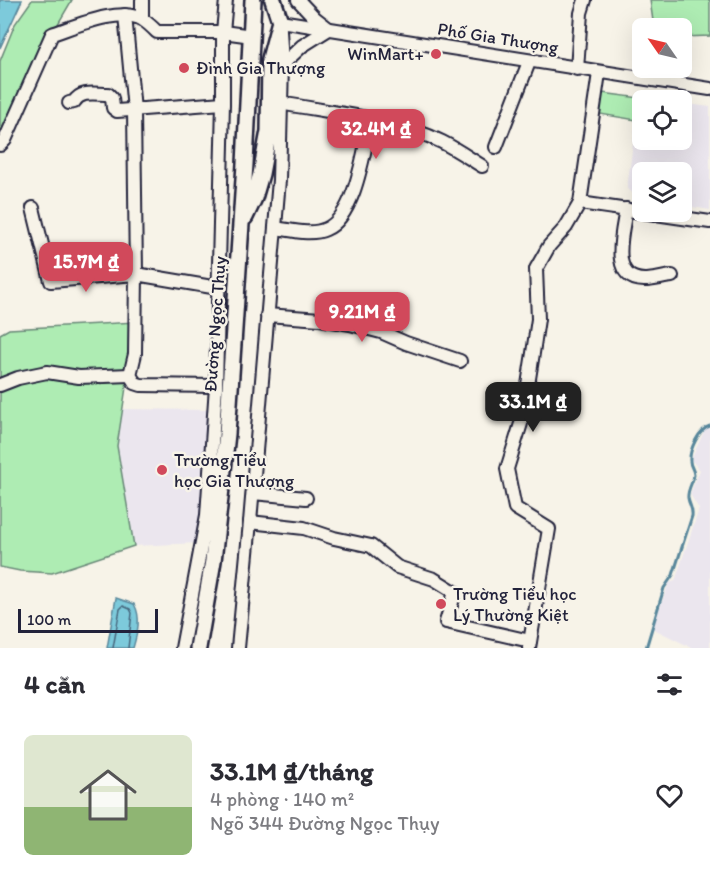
<!DOCTYPE html>
<html lang="vi">
<meta charset="utf-8">
<style>
:root{--surface:#fff;--page:#f2f2f3;--text:#2b2b33;--muted:#7c7c81;--line:#e1e1e2;--accent:#d1495b}
body{margin:0;font-family:Itim,sans-serif;background:var(--page);color:var(--text);height:100vh;display:flex;flex-direction:column;font-size:22px;white-space:nowrap}
*{box-sizing:border-box;margin:0}
p{font-size:20px;color:var(--muted)}
.icon{flex:none;width:33px;height:33px;fill:none;stroke:currentColor;stroke-width:2;stroke-linecap:round;stroke-linejoin:round}
.map{position:relative;height:648px;overflow:hidden}
.details{display:flex;flex-direction:column;background:var(--surface);flex:1}
.details>*{flex:none}
.needle{width:39px;rotate:304deg}
.fabs{position:absolute;left:632px;top:18px;display:grid;gap:12px}
.fabs a{display:grid;place-items:center;width:60px;height:60px;border-radius:9px;background:var(--surface);box-shadow:0 6px 24px #0002;font-size:30px}
.scale{position:absolute;left:18px;bottom:15px;width:140px;box-sizing:border-box;padding-left:6px;border:3px solid #22223b;border-top:0;font-size:16px;line-height:21px;white-space:nowrap;color:#22223b;-webkit-text-stroke:4px #f7f3e8;paint-order:stroke}
.price{position:absolute;translate:-50% -51px;padding:0 14px;border-radius:12px;background:var(--accent);color:#fff;font-size:20px;line-height:39px;filter:drop-shadow(0 2px 3px #0008)}
.price::after{content:'';position:absolute;left:50%;top:36px;width:18px;height:14px;margin-left:-9px;background:inherit;clip-path:polygon(0 0,100% 0,50% 100%)}
.price.current{background:#222;color:#fff}
ul{padding:0;list-style:none}
li{display:flex;align-items:center;gap:18px;height:150px;padding:0 24px}
li+li{border-top:2px solid var(--line)}
li span{display:grid;place-items:center;flex:none;width:168px;height:120px;border-radius:9px;color:#555}
li>.icon{margin-inline-start:auto}
span .icon{width:72px;height:72px;fill:#fffc;stroke-width:1}
li b{font-size:26px}
h2{display:flex;justify-content:space-between;align-items:center;height:72px;padding:0 24px;font-size:26px}
.map>svg:first-child{display:block}
.built{fill:#ebe6ee}
.green{fill:#aeecb3;stroke:#688777;stroke-width:1.5}
.water{fill:#7dcadb;stroke:#59879b;stroke-width:1.5}
.lines{fill:none;stroke-linecap:round;stroke-linejoin:round}
.shore{stroke:#46657b;stroke-width:1.5}
.stream{stroke:#59879b;stroke-width:3}
.minor-casing{stroke:#22223b;stroke-width:16}
.major-casing{stroke:#22223b;stroke-width:20}
.minor{stroke:#f7f3e8;stroke-width:12}
.major{stroke:#f7f3e8;stroke-width:15}
.poi-dot{fill:#d1495b;stroke:#f7f3e8;stroke-width:2}
.labels{text-anchor:middle;stroke-width:5;stroke-linejoin:round;paint-order:stroke}
.street-label{font-size:18px;fill:#22223b;stroke:#f7f3e8}
.poi-label{font-size:18px;fill:#22223b;stroke:#f7f3e8;text-anchor:start}
</style>
<div class="map">
<svg width="710" height="648" viewBox="0 0 710 648">
<rect width="100%" height="100%" fill="#f7f3e8"/>
<filter id="ink" filterUnits="userSpaceOnUse"><feTurbulence type="fractalNoise" baseFrequency=".0167" numOctaves="2"/><feDisplacementMap in="SourceGraphic" scale="12" xChannelSelector="R" yChannelSelector="G"/><feConvolveMatrix kernelMatrix="1 2 1 2 8 2 1 2 1" color-interpolation-filters="sRGB"/></filter>
<g filter="url(#ink)">
<g class="built">
<polygon points="681,103 710,107 710,210 681,205 681,172 642,172 642,198 638,198 627,188 637,114 642,110 642,140 681,140"/>
<polygon points="121,409 209,410 198,543 134,546 117,447"/>
<polygon points="710,426 710,648 692,648 652,628 669,583 675,581 699,509 690,494 700,470 691,460 706,427"/>
</g>
<g class="green">
<polygon points="32,0 72,0 52,34 0,145 0,61 15,24"/>
<polygon points="650,0 710,0 710,36 681,37 681,28 654,28"/>
<polygon points="602,93 655,100 642,100 642,110 637,114 636,120 600,114"/>
<polygon points="136,322 117,446 134,546 52,573 20,571 0,567 0,334 9,329"/>
</g>
<g class="water">
<polygon points="0,0 22,0 0,48"/>
<path d="M116,598L134,604C142,618 137,634 133,648H107Z"/>
</g>
<g class="lines">
<polyline class="shore" points="113,648 120,609 123,606 130,609 132,613 128,648"/>
<path class="stream" d="M646,648L664,588L673,575L692,516C693,508 689,505 688,498C687,489 693,483 694,475C694,469 690,467 690,461C689,450 699,429 710,426"/>
<g class="minor-casing">
<g id="minor">
<polyline points="125,15 134,110 136,274 135,354 130,375"/>
<polyline points="142,19 142,0"/>
<polyline points="280,21 710,89"/>
<polyline points="282,65 302,46 329,29 315,18 298,0"/>
<polyline points="577,69 581,13 585,0"/>
<path d="M69,103L74,102C81,90 95,94 108,94L112,98L113,108L117,111L223,103"/>
<path d="M280,103C334,113 393,118 442,142C456,149 469,158 482,166"/>
<path d="M0,145L5,140L52,34C74,27 121,6 143,20C148,23 153,28 157,32H223L252,36"/>
<polyline points="496,147 529,62"/>
<polyline points="580,203 710,222"/>
<polyline points="33,208 51,281 136,274 218,288"/>
<path d="M626,209C623,231 608,279 644,280C653,280 663,277 672,276"/>
<path d="M275,228C291,230 311,236 326,229C356,216 364,149 371,120"/>
<polyline points="267,315 320,319 350,324 381,332 406,343 460,361"/>
<polyline points="130,375 135,383 141,385 216,386"/>
<polyline points="0,385 18,378 47,372 79,377 130,375"/>
<polyline points="253,493 306,498"/>
<polyline points="250,522 304,528 334,538 371,546 397,567 434,579 455,592 446,622 530,641"/>
<polyline points="182,648 207,515 216,386 223,103 223,32 226,0"/>
<polyline points="238,648 250,522 279,180 282,65 280,30"/>
<polyline points="529,648 549,529 515,508 507,469 523,417 533,353 538,319 536,269 549,246 566,227 580,203 599,73"/>
</g>
</g>
<g class="major-casing">
<g id="major">
<polyline points="245,217 254,198 261,174 269,131 270,59 280,21 273,0"/>
<polyline points="198,648 213,561 227,434 245,164 253,0"/>
</g>
</g>
<use href="#minor" class="minor"/>
<use href="#major" class="major"/>
</g>
</g>
<g class="poi-dot">
<circle cx="436" cy="54" r="6"/>
<circle cx="184" cy="68" r="6"/>
<circle cx="162" cy="470" r="6"/>
<circle cx="441" cy="604" r="6"/>
</g>
<g class="labels">
<g class="street-label">
<text transform="translate(498 38) rotate(9)" y="6">Phố Gia Thượng</text>
<text transform="translate(215 324) rotate(-86)" y="6">Đường Ngọc Thụy</text>
</g>
<g class="poi-label">
<text x="424" y="60" text-anchor="end">WinMart+</text>
<text x="196" y="74">Đình Gia Thượng</text>
<text x="174" y="466">Trường Tiểu<tspan x="174" dy="21">học Gia Thượng</tspan></text>
<text x="453" y="600">Trường Tiểu học<tspan x="453" dy="21">Lý Thường Kiệt</tspan></text>
</g>
</g>
</svg>
<div class="fabs">
<a><svg class="needle" viewBox="-14 -14 28 28"><path d="M0-13l5 13h-10z" fill="#e53935"/><path d="M0 13l5-13h-10z" fill="#7c7c81"/></svg></a>
<a><svg class="icon" aria-label="locate" viewBox="0 0 24 24"><circle cx="12" cy="12" r="6"/><path d="M12 2v4M12 18v4M2 12h4M18 12h4"/></svg></a>
<a><svg class="icon" aria-label="layers" viewBox="0 0 24 24"><path d="M12 4l9 5-9 5-9-5zM3 14l9 5 9-5"/></svg></a>
</div>
<div class="scale">100 m</div>
<b class="price" style="left:376px;top:160px">32.4M ₫</b>
<b class="price" style="left:86px;top:293px">15.7M ₫</b>
<b class="price" style="left:362px;top:343px">9.21M ₫</b>
<b class="price current" style="left:533px;top:433px">33.1M ₫</b>
</div>
<section class="details">
<h2>4 căn<svg class="icon" aria-label="filters" viewBox="0 0 24 24"><path d="M4 7h16M4 17h16"/><circle cx="9" cy="7" r="2"/><circle cx="15" cy="17" r="2"/></svg></h2>
<ul>
<li><span style="background:linear-gradient(#dfe7d0 60%,#8fb573 0)"><svg class="icon" aria-label="home" viewBox="0 0 24 24"><path d="M3 11l9-7 9 7M6 9v11h12V9"/></svg></span><div><b>33.1M ₫/tháng</b><p>4 phòng · 140 m²</p><p>Ngõ 344 Đường Ngọc Thụy</p></div><svg class="icon" aria-label="heart" viewBox="0 0 24 24"><path d="M12 20l-8-8c-3-5 5-10 8-4 3-6 11-1 8 4z"/></svg></li>
</ul>
</section>
